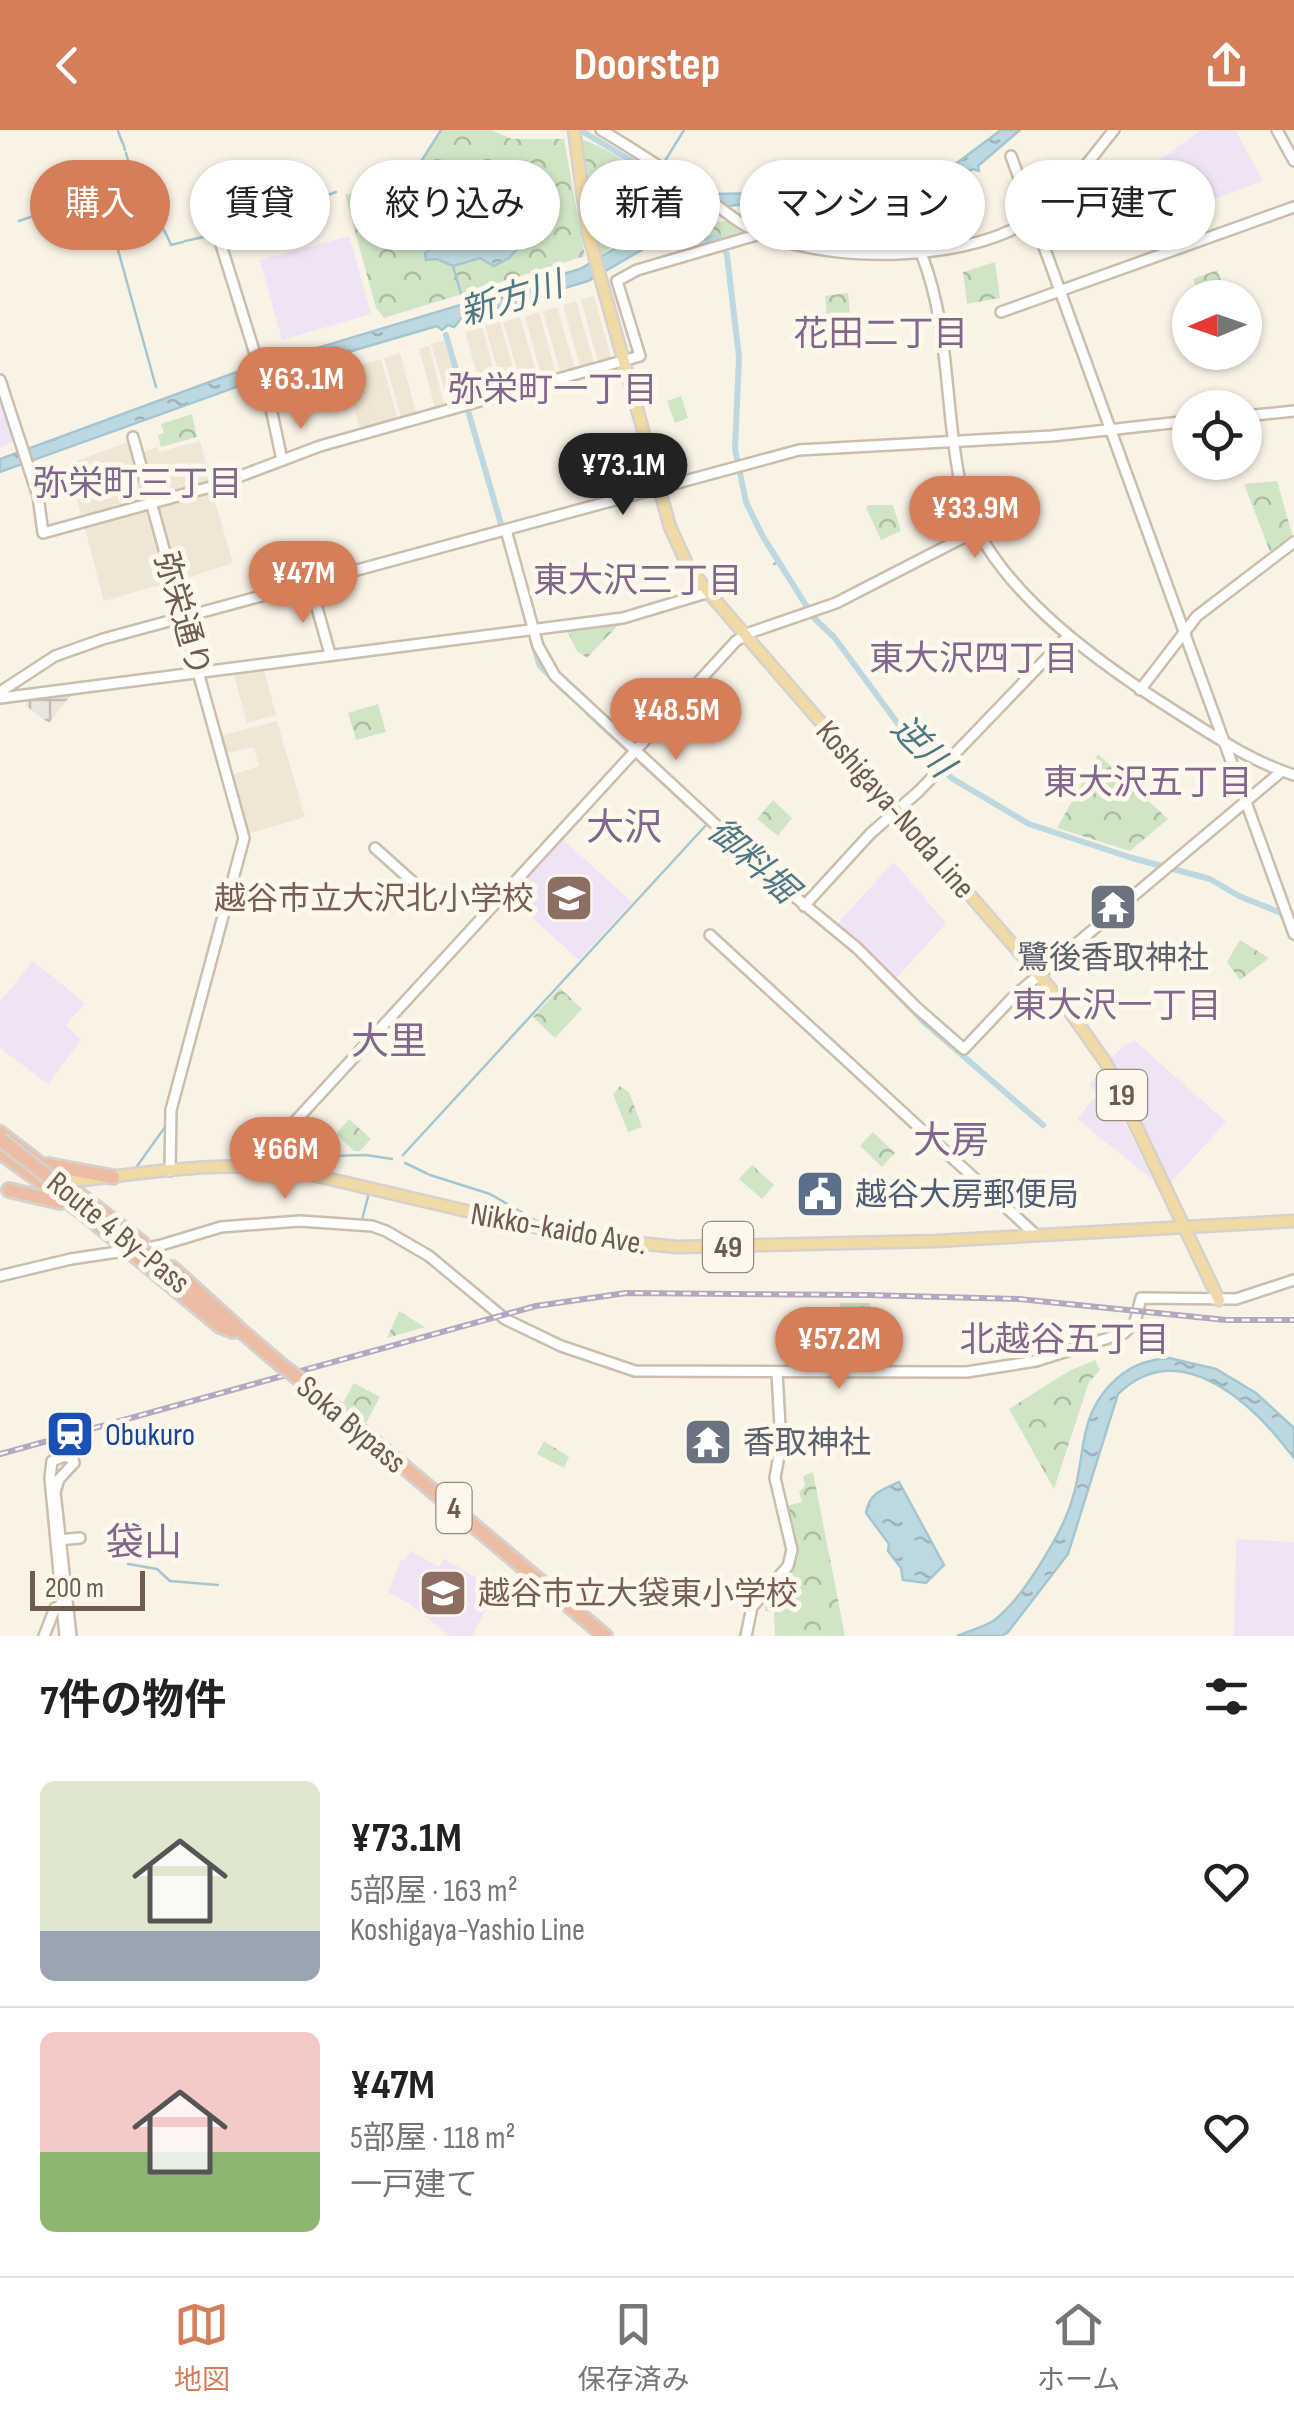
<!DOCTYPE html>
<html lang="ja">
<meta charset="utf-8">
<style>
:root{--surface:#fff;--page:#f6f6f6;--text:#222;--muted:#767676;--line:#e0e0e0;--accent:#d47f5a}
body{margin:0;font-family:"Sofia Sans Condensed","Noto Sans JP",sans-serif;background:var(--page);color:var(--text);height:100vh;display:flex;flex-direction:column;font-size:38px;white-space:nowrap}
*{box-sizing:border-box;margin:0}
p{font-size:32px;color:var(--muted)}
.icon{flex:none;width:55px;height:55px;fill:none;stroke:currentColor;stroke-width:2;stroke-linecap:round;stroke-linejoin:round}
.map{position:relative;height:1506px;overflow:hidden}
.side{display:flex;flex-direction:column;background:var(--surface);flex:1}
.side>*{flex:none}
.hud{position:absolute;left:30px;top:30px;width:1235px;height:90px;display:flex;gap:20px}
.needle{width:65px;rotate:268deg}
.buttons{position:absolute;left:1172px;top:150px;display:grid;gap:20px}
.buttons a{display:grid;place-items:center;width:90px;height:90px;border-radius:50%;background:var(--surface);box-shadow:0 2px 8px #0004;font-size:50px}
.scale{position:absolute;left:30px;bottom:25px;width:115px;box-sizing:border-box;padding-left:10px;border:5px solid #6f5c4e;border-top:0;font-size:28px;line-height:35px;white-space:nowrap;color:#6f5c4e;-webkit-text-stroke:8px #fdf7ec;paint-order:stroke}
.price{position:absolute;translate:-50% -85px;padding:0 22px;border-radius:35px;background:var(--accent);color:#fff;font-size:32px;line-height:65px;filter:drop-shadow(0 2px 5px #0008)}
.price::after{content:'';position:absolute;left:50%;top:60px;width:30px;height:22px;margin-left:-15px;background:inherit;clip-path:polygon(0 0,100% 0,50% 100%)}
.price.on{background:#222;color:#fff}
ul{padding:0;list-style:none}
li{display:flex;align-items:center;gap:30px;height:250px;padding:0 40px}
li+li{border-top:2px solid var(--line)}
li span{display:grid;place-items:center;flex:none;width:280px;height:200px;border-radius:15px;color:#555}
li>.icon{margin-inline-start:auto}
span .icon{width:120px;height:120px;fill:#fffc;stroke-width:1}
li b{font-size:42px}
h2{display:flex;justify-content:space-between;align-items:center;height:120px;padding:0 40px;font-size:42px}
.pill{padding:0 35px;border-radius:45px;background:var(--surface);box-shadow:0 2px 8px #0004;font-size:35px;line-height:90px}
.pill.on{background:var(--accent);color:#fff}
header{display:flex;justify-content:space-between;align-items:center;height:130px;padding:0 40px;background:var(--accent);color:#fff;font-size:45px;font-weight:700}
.tab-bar{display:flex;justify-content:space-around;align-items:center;height:140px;border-top:2px solid var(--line);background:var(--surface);font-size:28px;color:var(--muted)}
.tab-bar a{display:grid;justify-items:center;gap:5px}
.tab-bar .on{color:var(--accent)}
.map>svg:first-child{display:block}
.residential{fill:#f0e6d5}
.industrial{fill:url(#industrial-grid)}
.education{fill:#f0e3f5}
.grass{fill:url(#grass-tufts)}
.park{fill:url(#park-crowns);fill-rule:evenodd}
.water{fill:url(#water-ripples);stroke:#a4c6d1;stroke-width:2.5}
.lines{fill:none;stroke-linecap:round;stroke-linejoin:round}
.stream{stroke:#a4c6d1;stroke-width:2.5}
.river{stroke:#bdd8e0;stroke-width:6}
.secondary-casing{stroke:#ccbdac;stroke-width:14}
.primary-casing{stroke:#d7d1cd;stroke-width:15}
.highway-casing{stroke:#d7d1cd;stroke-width:18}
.secondary{stroke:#fff;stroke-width:9}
.primary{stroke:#f0daa6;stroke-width:10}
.highway{stroke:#ecbda4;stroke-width:12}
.rail-casing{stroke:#b7a6c1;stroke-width:6}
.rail{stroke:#fdf7ec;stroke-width:2.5;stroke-dasharray:8;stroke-linecap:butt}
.highway-bridge-casing{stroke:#d7d1cd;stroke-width:18;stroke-linecap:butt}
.highway-bridge{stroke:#ecbda4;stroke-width:12}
.labels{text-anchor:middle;stroke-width:10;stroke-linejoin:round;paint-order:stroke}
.shield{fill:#fdf7ec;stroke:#9a8a7d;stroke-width:2.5}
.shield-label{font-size:30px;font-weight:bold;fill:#6f5c4e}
.street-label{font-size:32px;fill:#6f5c4e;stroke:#fdf7ec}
.education-label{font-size:32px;fill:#785e54;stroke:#fdf7ec;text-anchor:end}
.worship-label{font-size:32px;fill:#5b616d;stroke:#fdf7ec}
.service-label{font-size:32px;fill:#4e5e75;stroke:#fdf7ec;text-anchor:start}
.transit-label{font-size:32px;fill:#164399;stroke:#fdf7ec;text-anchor:start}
.water-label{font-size:35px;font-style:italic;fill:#4e7886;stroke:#fdf7ec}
.neighbourhood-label{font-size:35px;fill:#82668c;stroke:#fdf7ec}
.quarter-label{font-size:38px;fill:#82668c;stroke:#fdf7ec}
</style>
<header><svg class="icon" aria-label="back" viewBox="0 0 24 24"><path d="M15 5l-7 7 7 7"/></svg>Doorstep<svg class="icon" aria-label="share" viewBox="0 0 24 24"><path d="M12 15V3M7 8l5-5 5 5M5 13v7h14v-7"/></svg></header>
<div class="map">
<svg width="1294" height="1506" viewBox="0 0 1294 1506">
<defs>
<pattern id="industrial-grid" width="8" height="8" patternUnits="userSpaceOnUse" patternTransform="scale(2.5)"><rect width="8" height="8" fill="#eae5df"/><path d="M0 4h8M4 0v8" fill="none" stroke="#c2bdb7"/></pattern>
<pattern id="grass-tufts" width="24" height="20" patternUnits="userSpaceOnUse" patternTransform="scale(2.5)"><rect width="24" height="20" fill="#d0e5c6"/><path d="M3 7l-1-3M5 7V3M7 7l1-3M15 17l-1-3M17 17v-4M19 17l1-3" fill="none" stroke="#adbda3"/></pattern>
<pattern id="park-crowns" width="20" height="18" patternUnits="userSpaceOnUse" patternTransform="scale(2.5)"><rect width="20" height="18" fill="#d0e5c6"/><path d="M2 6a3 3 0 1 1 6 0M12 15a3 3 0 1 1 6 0" fill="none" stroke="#adbda3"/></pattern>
<pattern id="water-ripples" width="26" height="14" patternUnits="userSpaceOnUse" patternTransform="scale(2.5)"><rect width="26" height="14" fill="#bdd8e0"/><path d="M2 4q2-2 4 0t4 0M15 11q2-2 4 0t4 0" fill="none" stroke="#9eb2b8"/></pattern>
</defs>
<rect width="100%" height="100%" fill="#f9f3e6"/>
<g class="residential">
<polygon points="594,166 612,231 599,235 581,170"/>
<polygon points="576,171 595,236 581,240 563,175"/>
<polygon points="557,177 576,242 561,246 543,181"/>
<polygon points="539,182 557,247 543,251 525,187"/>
<polygon points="520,187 539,252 522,257 503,192"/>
<polygon points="500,192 519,259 504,263 485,196"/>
<polygon points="482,197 500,264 484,269 465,202"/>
<polygon points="445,210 462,274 450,277 431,214"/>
<polygon points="429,216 445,278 436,281 419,219"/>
<polygon points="400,223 417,286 402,290 384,228"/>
<polygon points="381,229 398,291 361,301 343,240"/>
<polygon points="131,311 148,371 82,389 68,334"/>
<polygon points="200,311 211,353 154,369 140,323 158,317 159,322"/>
<polygon points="212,362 233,433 177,451 157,376"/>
<polygon points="150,377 170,452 104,471 84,395"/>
<polygon points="263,536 276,585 247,593 233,541"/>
<polygon points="277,591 305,687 247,704 231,645 259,636 254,617 224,624 219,606"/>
</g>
<polygon class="industrial" points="74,561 49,593 25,575 30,567"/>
<g class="education">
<polygon points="1201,0 1235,0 1263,51 1170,85 1152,36"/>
<polygon points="349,106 371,184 282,210 260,130"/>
<polygon points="0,262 16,311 0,317"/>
<polygon points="560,707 632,772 579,830 507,765"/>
<polygon points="894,732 946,793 893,852 834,797"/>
<polygon points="33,831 85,873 66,895 81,910 48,954 0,918 0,872"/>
<polygon points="1135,911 1226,992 1170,1053 1109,931 1124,915"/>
<polygon points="1100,942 1153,1050 1077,989 1098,964 1089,955"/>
<polygon points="1236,1409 1294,1412 1294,1506 1234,1506"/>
<polygon points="410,1421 439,1437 444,1429 496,1459 472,1506 450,1506 410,1474 388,1462 402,1429 405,1430"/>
</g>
<polygon class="grass" points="752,1035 774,1055 762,1069 739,1049"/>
<g class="park">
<path d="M441,0H491L512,9H564L585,126L384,188L376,178L345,65L414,43ZM508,35L518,55L524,54L537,76L530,91L534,97L509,128L494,136L480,128C459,129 447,142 428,123L432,119L429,104H417V84L427,77L429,70L454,76L467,53L468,44L479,48L491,36L497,39Z"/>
<path d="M577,9C603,12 653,49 668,70L663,81L635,97L597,129Z"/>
<polygon points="1086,77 1100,111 1081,119 1070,95"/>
<polygon points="730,90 745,100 744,106 705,117 692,109 673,111 702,95"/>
<polygon points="995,132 1000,168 967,174 963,142"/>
<polygon points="1217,140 1226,165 1199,167 1193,149"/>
<polygon points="848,163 851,193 828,196 825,166"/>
<polygon points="681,266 688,288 675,293 667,271"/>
<polygon points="192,284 197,307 161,317 158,305 164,303 161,294"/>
<polygon points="1277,351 1294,411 1272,427 1244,354"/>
<polygon points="868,375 893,375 901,401 881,410 866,378"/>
<polygon points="621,492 587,528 577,521 565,497"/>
<polygon points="378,574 386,602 356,610 348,583"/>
<polygon points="1098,624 1168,689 1130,721 1057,698"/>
<polygon points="773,670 792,688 778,706 757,689"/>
<polygon points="1240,810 1269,828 1240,850 1227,832"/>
<polygon points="560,858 582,879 555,908 533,887"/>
<polygon points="620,956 629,962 642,997 628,1002 613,964"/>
<polygon points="349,989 371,1009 360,1021 354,1021 336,1004"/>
<polygon points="873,1002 895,1023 882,1037 860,1016"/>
<polygon points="840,1173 870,1173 869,1187 839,1187"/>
<polygon points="399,1181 425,1197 387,1208"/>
<polygon points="1095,1230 1100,1240 1089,1252 1054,1359 1009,1279 1069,1241"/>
<polygon points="354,1253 380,1267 366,1293 343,1273"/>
<polygon points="544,1311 569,1327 564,1338 537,1324"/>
<path d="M813,1342L845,1506H775L774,1482L765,1481V1466C794,1431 798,1421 786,1376L802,1372L799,1362L805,1356L803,1346Z"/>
</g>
<g class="water">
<polygon points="1001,0 1020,0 978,36 979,41 973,39 919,63 885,72 735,75 709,81 588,151 461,189 454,197 448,195 442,200 437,196 270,245 0,342 0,329 234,243 580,139 686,77 715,64 869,61 954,35"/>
<path d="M508,35L518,37L515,43L518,55L524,54L537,72L531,90L533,101L509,128L494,136L480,128L453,136L437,129L426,130L425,123L432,119L429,104L421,106L407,101C411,90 419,87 425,79C430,72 431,67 438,61L446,73L454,76L461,57L467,53L469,41L472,40L476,48L483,46L487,36L497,39Z"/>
<path d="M1169,1228L1216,1239L1256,1263L1294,1298V1328C1255,1276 1181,1203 1118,1264L1068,1424L1008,1502L1002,1506H957C968,1501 982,1498 993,1491C1020,1473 1063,1402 1072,1370C1086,1328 1077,1291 1109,1256C1127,1237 1144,1230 1169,1228Z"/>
<path d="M899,1352L944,1435L926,1453L903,1450L901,1438L888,1421L889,1414L866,1383C869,1363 882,1360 899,1352Z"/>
</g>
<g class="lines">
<g class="stream">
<polyline points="118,1 122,12"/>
<polyline points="123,13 125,20"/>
<polyline points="126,23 132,45"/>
<polyline points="663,34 684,0"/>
<polyline points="417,38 441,0"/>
<path d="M135,49C143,74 162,90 171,115L183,112"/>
<polyline points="309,72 336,62"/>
<polyline points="279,86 308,73"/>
<polyline points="19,91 102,62 156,257"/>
<polyline points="219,103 275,87"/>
<polyline points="185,111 213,105"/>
<polyline points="453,136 464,174"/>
<polyline points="774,434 779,432"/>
<polyline points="278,1017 328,1026 366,1025 392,1029"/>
<polyline points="403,1025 708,693"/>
<polyline points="405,1033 428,1044"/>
<polyline points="135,1039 165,997"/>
<polyline points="430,1045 490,1064 542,1094"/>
<polyline points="362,1090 369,1063"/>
<polyline points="128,1434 157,1439 170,1451 218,1455"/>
</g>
<g class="river">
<polyline points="580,0 657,46 666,53 675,67"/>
<polyline points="697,104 708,109 719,107 727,125 739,227 735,319 746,372 762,405 814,488 834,507 910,610 953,649 1029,694 1132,728 1210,749 1239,766 1294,788"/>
<polyline points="446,205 503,401"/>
<polyline points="519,461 530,502"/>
<polyline points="533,514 540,536 554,550"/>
<polyline points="588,583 708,693"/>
<polyline points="799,775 858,824"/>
<polyline points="877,844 925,893 1043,995"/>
</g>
<g class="secondary-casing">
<g id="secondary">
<path d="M601,0C634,19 666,41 698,62C719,76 739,95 762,104C834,134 973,133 1037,85C1067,63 1090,29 1114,0"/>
<polyline points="1277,0 1294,31"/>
<polyline points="1011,26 1294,804"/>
<polyline points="218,105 269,269 282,330"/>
<path d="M921,123C951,198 944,280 961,357C982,451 1097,532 1173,580C1211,604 1250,631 1294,645"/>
<polyline points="1001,182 1294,77"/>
<polyline points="0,250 38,366 43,403 214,356 320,316 640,226 617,151 637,140 760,104"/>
<polyline points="1245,286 1294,281"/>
<polyline points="133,307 244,708 171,980 170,1041"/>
<polyline points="506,400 538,516 555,546 783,757 857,818 916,877 964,919 1013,867 1282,641"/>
<polyline points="310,453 330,524"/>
<polyline points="1140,560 1197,486 1294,412"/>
<polyline points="0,562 55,526 103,509 799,320 1052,306 1190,291"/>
<polyline points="0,568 623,488 703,464"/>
<polyline points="375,718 423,761"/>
<polyline points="804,776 871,703 919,661 1068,506"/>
<polyline points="710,805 1036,1105"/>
<polyline points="262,1037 267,1022 736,511 749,503 836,473 978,400"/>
<polyline points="0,1146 71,1129 158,1116 221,1097 300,1091 372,1096 386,1101 429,1126 505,1189 561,1216 635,1241 967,1242 1036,1231 1124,1203 1135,1192 1141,1168 1236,1169 1294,1150"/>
<polyline points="58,1410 80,1408"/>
<polyline points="44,1506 55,1478 62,1475"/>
<polyline points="65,1506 50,1348 52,1331 65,1326 73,1329 74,1333 59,1349 55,1362 71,1506"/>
<polyline points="746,1506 752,1477 788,1436 792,1420 775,1348 781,1314 777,1243"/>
</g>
</g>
<g class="primary-casing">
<g id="primary">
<polyline points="574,0 588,103 670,397 687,434 709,463 1039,845 1070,882 1106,933 1219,1170"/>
<path d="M65,1052C143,1044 223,1028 300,1042L578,1107L677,1117L936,1111L1294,1091"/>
</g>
</g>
<g class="highway-casing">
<g id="highway">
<polyline points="0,1003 142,1113"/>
<polyline points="0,1022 81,1081 220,1196 233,1201"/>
<polyline points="48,1035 113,1047"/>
<polyline points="9,1060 60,1072"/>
<polyline points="172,1138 237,1197"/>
<polyline points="232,1193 280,1234"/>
<polyline points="302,1251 605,1506"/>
</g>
</g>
<use href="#secondary" class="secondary"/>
<use href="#primary" class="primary"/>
<use href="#highway" class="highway"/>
<g class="rail-casing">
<polyline id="rail" points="0,1324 536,1176 626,1163 867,1165 1019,1169 1226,1190 1294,1190"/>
</g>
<use href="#rail" class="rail"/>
<g class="highway-bridge-casing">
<g id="highway-bridge">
<polyline points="0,1009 177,1148"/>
<polyline points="280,1234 302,1251"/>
</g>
</g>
<use href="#highway-bridge" class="highway-bridge"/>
</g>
<defs>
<g id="school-square" transform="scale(2.5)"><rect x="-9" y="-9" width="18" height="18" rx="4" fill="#8d6e63" stroke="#fdf7ec"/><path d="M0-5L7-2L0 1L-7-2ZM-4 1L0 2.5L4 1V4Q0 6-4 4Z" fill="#fff"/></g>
<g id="temple-square" transform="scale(2.5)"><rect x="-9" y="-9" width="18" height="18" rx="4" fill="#6b7280" stroke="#fdf7ec"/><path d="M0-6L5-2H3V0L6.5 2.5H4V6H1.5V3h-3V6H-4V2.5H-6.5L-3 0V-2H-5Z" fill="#fff"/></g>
<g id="civic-square" transform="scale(2.5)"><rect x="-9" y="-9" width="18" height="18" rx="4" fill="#5c6f8a" stroke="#fdf7ec"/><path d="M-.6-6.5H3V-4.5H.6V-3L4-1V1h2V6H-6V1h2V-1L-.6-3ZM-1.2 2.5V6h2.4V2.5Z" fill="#fff"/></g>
<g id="station-square" transform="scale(2.5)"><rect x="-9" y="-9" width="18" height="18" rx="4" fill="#1a4fb4" stroke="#fdf7ec"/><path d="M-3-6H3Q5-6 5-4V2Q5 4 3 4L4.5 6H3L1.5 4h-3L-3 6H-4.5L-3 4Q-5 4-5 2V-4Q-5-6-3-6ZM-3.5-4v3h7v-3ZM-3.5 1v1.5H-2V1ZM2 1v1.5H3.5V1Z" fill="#fff"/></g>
</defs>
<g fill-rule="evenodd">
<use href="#school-square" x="569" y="768"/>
<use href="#temple-square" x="1113" y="777"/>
<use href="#civic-square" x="820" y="1064"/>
<use href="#station-square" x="70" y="1304"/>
<use href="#temple-square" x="708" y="1312"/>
<use href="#school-square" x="443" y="1463"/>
</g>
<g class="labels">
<g class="shield">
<rect x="1097" y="940" width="50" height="50" rx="8"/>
<rect x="703" y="1092" width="50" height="50" rx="8"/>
<rect x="436.5" y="1353" width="35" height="50" rx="8"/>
</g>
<g class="shield-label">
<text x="1122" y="975">19</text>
<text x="728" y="1127">49</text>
<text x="454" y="1388">4</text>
</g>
<g class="street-label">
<text transform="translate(183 484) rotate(74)" y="11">弥栄通り</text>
<text transform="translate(896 679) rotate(49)" y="11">Koshigaya-Noda Line</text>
<text transform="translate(559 1098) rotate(10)" y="11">Nikko-kaido Ave.</text>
<text transform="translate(119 1102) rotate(39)" y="11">Route 4 By-Pass</text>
<text transform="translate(352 1294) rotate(40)" y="11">Soka Bypass</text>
</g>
<g class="education-label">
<text x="534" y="779">越谷市立大沢北小学校</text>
<text x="478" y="1474" text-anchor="start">越谷市立大袋東小学校</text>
</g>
<g class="worship-label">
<text x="1113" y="838">鷺後香取神社</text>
<text x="743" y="1323" text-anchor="start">香取神社</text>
</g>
<g class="service-label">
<text x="855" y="1075">越谷大房郵便局</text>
</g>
<g class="transit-label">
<text x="105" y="1315">Obukuro</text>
</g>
<g class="water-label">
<text transform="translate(511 168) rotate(-17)" y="12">新方川</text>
<text transform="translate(923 616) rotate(45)" y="12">逆川</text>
<text transform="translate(753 730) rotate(42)" y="12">御料堀</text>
</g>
<g class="neighbourhood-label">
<text x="881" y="215">花田二丁目</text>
<text x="553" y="271">弥栄町一丁目</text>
<text x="138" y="365">弥栄町三丁目</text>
<text x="638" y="462">東大沢三丁目</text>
<text x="974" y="540">東大沢四丁目</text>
<text x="1148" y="664">東大沢五丁目</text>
<text x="1117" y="887">東大沢一丁目</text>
<text x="1065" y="1221">北越谷五丁目</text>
</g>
<g class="quarter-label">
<text x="624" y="710">大沢</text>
<text x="389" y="924">大里</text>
<text x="951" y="1023">大房</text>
<text x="144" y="1425">袋山</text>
</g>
</g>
</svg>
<div class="buttons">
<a><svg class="needle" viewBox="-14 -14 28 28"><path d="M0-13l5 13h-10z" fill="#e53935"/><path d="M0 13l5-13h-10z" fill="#767676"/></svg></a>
<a><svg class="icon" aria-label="locate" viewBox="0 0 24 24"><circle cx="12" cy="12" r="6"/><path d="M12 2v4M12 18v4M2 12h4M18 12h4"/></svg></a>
</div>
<div class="scale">200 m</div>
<b class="price" style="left:301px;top:302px">¥63.1M</b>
<b class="price on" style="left:623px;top:388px">¥73.1M</b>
<b class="price" style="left:975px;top:431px">¥33.9M</b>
<b class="price" style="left:303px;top:496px">¥47M</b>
<b class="price" style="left:676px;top:633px">¥48.5M</b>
<b class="price" style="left:285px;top:1072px">¥66M</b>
<b class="price" style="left:839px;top:1262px">¥57.2M</b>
<div class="hud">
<a class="pill on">購入</a>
<a class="pill">賃貸</a>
<a class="pill">絞り込み</a>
<a class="pill">新着</a>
<a class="pill">マンション</a>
<a class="pill">一戸建て</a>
</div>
</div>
<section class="side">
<h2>7件の物件<svg class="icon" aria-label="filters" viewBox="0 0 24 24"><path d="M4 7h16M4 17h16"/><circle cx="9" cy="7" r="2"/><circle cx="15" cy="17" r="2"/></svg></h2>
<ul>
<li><span style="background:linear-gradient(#dfe7d0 75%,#9aa5b1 0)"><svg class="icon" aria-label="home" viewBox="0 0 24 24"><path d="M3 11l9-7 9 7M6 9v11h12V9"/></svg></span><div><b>¥73.1M</b><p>5部屋 · 163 m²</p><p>Koshigaya-Yashio Line</p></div><svg class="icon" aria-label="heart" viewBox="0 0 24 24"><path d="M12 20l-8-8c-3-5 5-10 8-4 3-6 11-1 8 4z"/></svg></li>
<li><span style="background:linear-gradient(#f6c9c9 60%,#8fb573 0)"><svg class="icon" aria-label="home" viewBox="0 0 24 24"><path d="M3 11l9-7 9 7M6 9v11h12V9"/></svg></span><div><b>¥47M</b><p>5部屋 · 118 m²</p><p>一戸建て</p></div><svg class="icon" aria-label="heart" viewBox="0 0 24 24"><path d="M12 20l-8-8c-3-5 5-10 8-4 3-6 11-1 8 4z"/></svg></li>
</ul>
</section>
<nav class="tab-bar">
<a class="on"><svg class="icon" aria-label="map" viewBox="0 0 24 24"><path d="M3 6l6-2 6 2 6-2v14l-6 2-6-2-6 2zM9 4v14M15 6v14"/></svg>地図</a>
<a><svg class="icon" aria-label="saved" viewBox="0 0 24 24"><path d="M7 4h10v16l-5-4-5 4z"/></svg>保存済み</a>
<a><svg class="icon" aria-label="home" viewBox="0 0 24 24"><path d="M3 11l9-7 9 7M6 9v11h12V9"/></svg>ホーム</a>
</nav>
